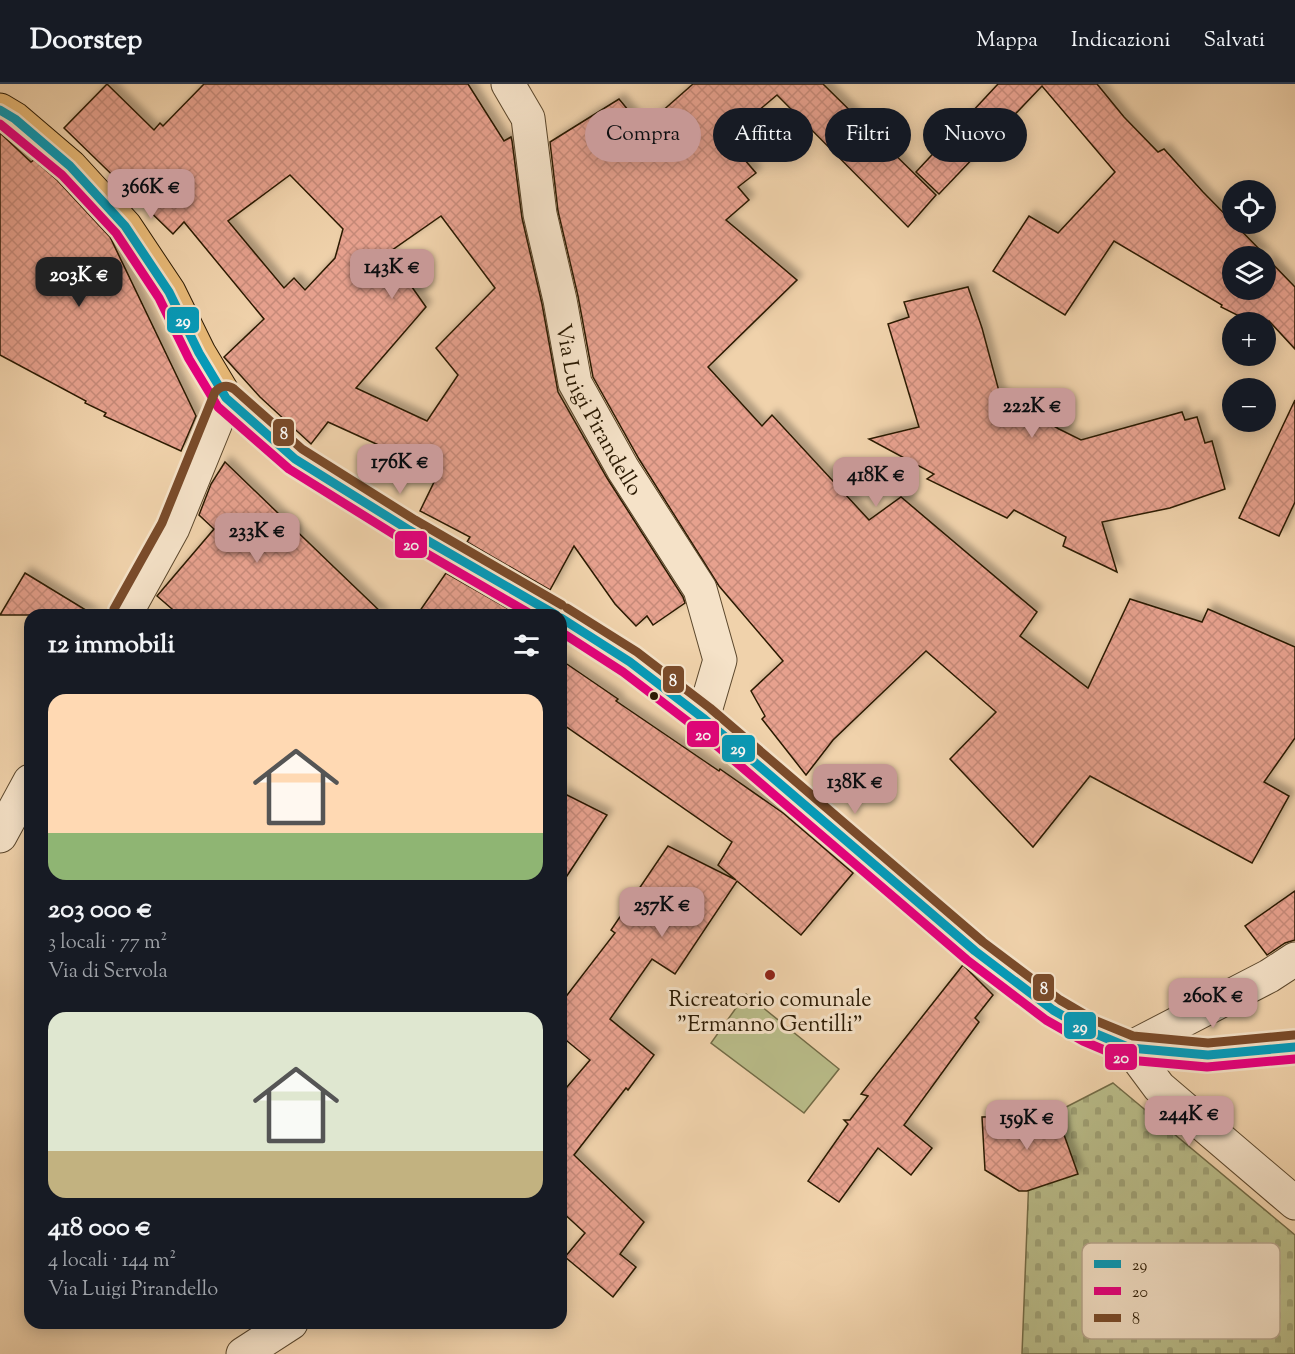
<!DOCTYPE html>
<html lang="it">
<meta charset="utf-8">
<style>
:root{--surface:#171b24;--page:#242831;--text:#f1f3f6;--muted:#9ea1a6;--line:#363941;--accent:#c59692}
body{margin:0;font-family:"Sorts Mill Goudy",serif;background:var(--page);color:var(--text);height:100vh;display:flex;flex-direction:column;font-size:22px;white-space:nowrap}
*{box-sizing:border-box;margin:0}
p{font-size:20px;color:var(--muted)}
.icon{flex:none;width:33px;height:33px;fill:none;stroke:currentColor;stroke-width:2;stroke-linecap:round;stroke-linejoin:round}
.map{position:relative;flex:1;overflow:hidden}
.details{position:absolute;left:24px;top:525px;width:543px;height:720px;display:flex;flex-direction:column;background:var(--surface);border-radius:18px;box-shadow:0 3px 15px #0003}
.details>*{flex:none}
.guide{position:absolute;left:585px;top:24px;width:570px;height:54px;display:flex;gap:12px}
.controls{position:absolute;left:1222px;top:96px;display:grid;gap:12px}
.controls a{display:grid;place-items:center;width:54px;height:54px;border-radius:50%;background:var(--surface);box-shadow:0 3px 15px #0003;font-size:30px}
.price{position:absolute;translate:-50% -51px;padding:0 14px;border-radius:12px;background:var(--accent);color:#111;font-size:20px;line-height:39px;filter:drop-shadow(0 2px 3px #0008)}
.price::after{content:'';position:absolute;left:50%;top:36px;width:18px;height:14px;margin-left:-9px;background:inherit;clip-path:polygon(0 0,100% 0,50% 100%)}
.price.on{background:#222;color:#fff}
ul{padding:0;list-style:none}
li{display:grid;align-content:center;gap:12px;height:318px;padding:0 24px}
li span{display:grid;place-items:center;height:186px;border-radius:18px;color:#555}
li>.icon{margin-inline-start:auto}
span .icon{width:108px;height:108px;fill:#fffc;stroke-width:1}
li b{font-size:26px}
h2{display:flex;justify-content:space-between;align-items:center;height:72px;padding:0 24px;font-size:26px}
.chip{padding:0 21px;border-radius:27px;background:var(--surface);box-shadow:0 3px 15px #0003;font-size:21px;line-height:54px}
.chip.on{background:var(--accent);color:#111}
header{display:flex;align-items:center;gap:36px;box-sizing:border-box;height:84px;padding:0 30px;background:var(--surface);border-bottom:2px solid var(--line)}
header strong{font-size:28px}
nav{display:flex;gap:33px;margin-inline-start:auto;font-size:21px}
.map>svg:first-child{display:block}
.grass{fill:#b9bc89;stroke:#726b46;stroke-width:1.5}
.cemetery{fill:url(#cemetery-stones);stroke:#726b46;stroke-width:1.5}
.building{fill:url(#building-cross-hatch);stroke:#2b1a03;stroke-width:1.5;fill-rule:evenodd;filter:url(#shadow)}
.lines{fill:none;stroke-linecap:round;stroke-linejoin:round}
.minor-casing{stroke:#5c482d;stroke-width:35}
.major-casing{stroke:#2b1a03;stroke-width:35}
.minor{stroke:#f5e2c8;stroke-width:33}
.major{stroke:#e8b976;stroke-width:33}
.bus-1-casing{stroke:#f5e2c8;stroke-width:14}
.bus-2-casing{stroke:#f5e2c8;stroke-width:14}
.bus-3-casing{stroke:#f5e2c8;stroke-width:14}
.bus-1{stroke:#049bba;stroke-width:9}
.bus-2{stroke:#e5007d;stroke-width:9}
.bus-3{stroke:#7a4b2a;stroke-width:9}
.bus-dot{fill:#2b1a03;stroke:#f5e2c8;stroke-width:2}
.poi-dot{fill:#8f2418;stroke:#f5e2c8;stroke-width:2}
.labels{text-anchor:middle;stroke-width:6;stroke-linejoin:round;paint-order:stroke}
.street-label{font-size:22px;fill:#2b1a03;stroke:#f5e2c8}
.poi-label{font-size:22px;fill:#2b1a03;stroke:#f5e2c8}
.key{fill:#f5e2c8;stroke:#b8a68d;stroke-width:1.5}
.key-label{font-size:16px;fill:#2b1a03}
.line-badge{stroke:#f5e2c8;stroke-width:2}
.badge-label{font-size:16px;text-anchor:middle;font-weight:bold;fill:#fff}
</style>
<header>
<strong>Doorstep</strong>
<nav><a>Mappa</a><a>Indicazioni</a><a>Salvati</a></nav>
</header>
<div class="map">
<svg width="1295" height="1270" viewBox="0 0 1295 1270">
<defs>
<pattern id="cemetery-stones" width="16" height="16" patternUnits="userSpaceOnUse" patternTransform="scale(1.5)"><rect width="16" height="16" fill="#b9bc89"/><path d="M2 7V4a2 2 0 0 1 4 0v3zM10 15v-3a2 2 0 0 1 4 0v3z" fill="#9fa175"/></pattern>
<pattern id="building-cross-hatch" width="8" height="8" patternUnits="userSpaceOnUse" patternTransform="scale(1.5)"><rect width="8" height="8" fill="#e7a18e"/><path d="M0 0l8 8M0 8l8-8" fill="none" stroke="#c68a79"/></pattern>
<filter id="shadow"><feDropShadow dx="5.5" dy="-5.5" stdDeviation="3" flood-color="#0004"/></filter>
</defs>
<rect width="100%" height="100%" fill="#f0d2ab"/>
<filter id="stains"><feTurbulence type="fractalNoise" baseFrequency=".00333" numOctaves="4"/><feColorMatrix values="0 0 0 0 .2 0 0 0 0 .09 0 0 0 0 .02 0 0 0 .5 -.17"/></filter>
<radialGradient id="worn" r=".72"><stop offset=".6" stop-color="#630" stop-opacity="0"/><stop offset="1" stop-color="#630" stop-opacity=".3"/></radialGradient>
<polygon class="grass" points="746,910 839,985 804,1029 711,959"/>
<polygon class="cemetery" points="1113,999 1295,1151 1295,1270 1022,1270 1031,1041"/>
<g class="building">
<path d="M107,0L154,46L160,39L163,42L204,0H468L504,57L511,53L512,57L522,134L542,220L558,308L607,394L683,513L685,519L653,541L647,532L636,542L615,520L574,462L550,506L467,458L470,453L420,427L436,394L416,385L418,379L328,338L311,360L260,313L224,273L264,235L184,138L173,150L64,44ZM290,91L343,145L335,174L305,206L294,194L284,204L228,137ZM441,132L495,204L436,264L458,291L427,337L356,304L426,223L388,169Z"/>
<polygon points="693,0 823,0 936,111 908,143 777,11 726,54 756,89 738,103 749,116 726,136 797,196 708,283 762,342 772,331 869,436 901,413 1037,528 1020,552 1088,604 1130,515 1202,538 1208,525 1295,563 1295,654 1264,698 1289,712 1252,779 1090,692 1033,763 950,675 996,628 926,567 833,656 806,691 762,635 765,632 751,607 783,577 719,502 639,375 593,293 578,212 558,127 550,58 619,15 643,44"/>
<polygon points="998,0 1097,0 1124,33 1158,68 1164,65 1203,108 1266,172 1233,172 1233,206 1266,206 1266,173 1295,203 1295,265 1269,237 1266,241 1266,238 1251,238 1221,223 1222,221 1114,157 1065,231 993,187 1029,132 1058,149 1115,88 1042,2 939,110 916,88"/>
<polygon points="0,49 31,78 34,76 57,96 110,153 196,332 181,367 104,332 106,329 85,319 86,317 0,271"/>
<polygon points="968,203 982,244 1000,311 1059,345 1081,356 1182,328 1185,336 1197,333 1205,359 1212,357 1225,405 1170,424 1102,438 1117,488 1063,462 1066,453 1014,426 1007,434 927,395 934,390 869,355 919,343 888,240 909,233 904,218"/>
<polygon points="1295,316 1295,418 1279,452 1239,434"/>
<polygon points="225,378 336,485 384,531 179,531 157,512 214,445 199,431 211,400"/>
<polygon points="25,489 94,531 0,531"/>
<polygon points="446,489 519,531 417,531"/>
<polygon points="561,576 618,615 616,617 719,687 720,685 783,729 853,789 801,851 737,797 675,890 652,875 610,935 654,971 628,1006 626,1004 574,1071 644,1138 620,1170 636,1183 613,1213 565,1173 585,1149 561,1127 561,1010 590,976 561,952 561,919 615,849 611,846 668,762 736,796 718,781 732,758 561,639"/>
<polygon points="561,708 607,731 561,801"/>
<polygon points="1295,807 1295,856 1285,859 1267,871 1245,842"/>
<polygon points="963,881 993,911 975,934 979,938 904,1041 932,1064 911,1091 878,1064 839,1118 808,1097 848,1040 844,1036 850,1036 868,1012 861,1010"/>
<polygon points="1057,1031 1078,1090 1027,1107 1019,1107 985,1086 982,1033"/>
</g>
<g class="lines">
<g class="minor-casing">
<g id="minor">
<path id="s1" d="M508,0L528,34L540,130L560,216L575,299L623,385L700,505L720,576L703,634"/>
<polyline points="125,531 173,444 226,314"/>
<polyline points="0,752 30,697"/>
<polyline points="1295,875 1269,892 1130,964 1159,1003 1295,1119"/>
<polyline points="243,1270 291,1239"/>
</g>
</g>
<g class="major-casing">
<g id="major">
<polyline points="0,26 15,35 70,82 125,142 169,208 199,269 226,314 295,375 409,446 556,531"/>
<polyline points="561,534 630,578 703,634 975,867 1053,926 1089,947 1130,964 1208,971 1295,963"/>
</g>
</g>
<use href="#minor" class="minor"/>
<use href="#major" class="major"/>
<g class="bus-1-casing">
<g id="bus-1">
<polyline points="0,26 15,35 70,82 125,142 169,208 199,269 226,314 295,375 409,446 556,531"/>
<polyline points="561,534 630,578 703,634 975,867 1053,926 1089,947 1130,964 1208,971 1295,963"/>
</g>
</g>
<g class="bus-2-casing">
<g id="bus-2">
<polyline points="0,40 62,91 116,149 159,214 189,275 218,323 289,385 403,456 532,531"/>
<polyline points="561,548 623,588 695,643 967,876 1046,936 1083,957 1128,976 1207,983 1295,975"/>
</g>
</g>
<g class="bus-3-casing">
<g id="bus-3">
<polyline points="567,524 637,568 710,624 983,858 1060,916 1094,936 1133,952 1208,959 1294,951"/>
<path d="M114,525L162,439L215,308C220,302 227,300 234,305L302,365L415,436L562,521"/>
</g>
</g>
<use href="#bus-1" class="bus-1"/>
<use href="#bus-2" class="bus-2"/>
<use href="#bus-3" class="bus-3"/>
</g>
<circle class="bus-dot" cx="654" cy="612" r="5"/>
<circle class="poi-dot" cx="770" cy="891" r="6"/>
<g class="labels">
<g class="street-label">
<text dy="8" stroke="none"><textPath href="#s1" startOffset="342">Via Luigi Pirandello</textPath></text>
</g>
<g class="poi-label">
<text x="770" y="922">Ricreatorio comunale<tspan x="770" dy="25">"Ermanno Gentilli"</tspan></text>
</g>
</g>
<rect x="1082" y="1159" width="198" height="96" rx="9" class="key"/>
<rect x="1094" y="1176" width="27" height="8" fill="#049bba"/>
<rect x="1094" y="1203" width="27" height="8" fill="#e5007d"/>
<rect x="1094" y="1230" width="27" height="8" fill="#7a4b2a"/>
<g class="key-label">
<text x="1132" y="1186">29</text>
<text x="1132" y="1213">20</text>
<text x="1132" y="1240">8</text>
</g>
<g class="line-badge">
<rect x="166" y="222" width="34" height="28" rx="6" fill="#049bba"/>
<rect x="272" y="334" width="23" height="29" rx="6" fill="#7a4b2a"/>
<rect x="394" y="446" width="34" height="29" rx="6" fill="#e5007d"/>
<rect x="662" y="581" width="23" height="29" rx="6" fill="#7a4b2a"/>
<rect x="686" y="636" width="34" height="28" rx="6" fill="#e5007d"/>
<rect x="721" y="650" width="35" height="29" rx="6" fill="#049bba"/>
<rect x="1032" y="889" width="23" height="29" rx="6" fill="#7a4b2a"/>
<rect x="1063" y="927" width="34" height="29" rx="6" fill="#049bba"/>
<rect x="1104" y="959" width="34" height="28" rx="6" fill="#e5007d"/>
</g>
<g class="badge-label">
<text x="183" y="242">29</text>
<text x="284" y="355">8</text>
<text x="411" y="466">20</text>
<text x="673" y="602">8</text>
<text x="703" y="656">20</text>
<text x="738" y="670">29</text>
<text x="1044" y="910">8</text>
<text x="1080" y="948">29</text>
<text x="1121" y="979">20</text>
</g>
<rect width="100%" height="100%" filter="url(#stains)"/>
<rect width="100%" height="100%" fill="url(#worn)"/>
</svg>
<div class="controls">
<a><svg class="icon" aria-label="locate" viewBox="0 0 24 24"><circle cx="12" cy="12" r="6"/><path d="M12 2v4M12 18v4M2 12h4M18 12h4"/></svg></a>
<a><svg class="icon" aria-label="layers" viewBox="0 0 24 24"><path d="M12 4l9 5-9 5-9-5zM3 14l9 5 9-5"/></svg></a>
<a>+</a>
<a>−</a>
</div>
<b class="price" style="left:151px;top:136px">366K €</b>
<b class="price" style="left:392px;top:216px">143K €</b>
<b class="price on" style="left:79px;top:224px">203K €</b>
<b class="price" style="left:1032px;top:355px">222K €</b>
<b class="price" style="left:400px;top:411px">176K €</b>
<b class="price" style="left:876px;top:424px">418K €</b>
<b class="price" style="left:257px;top:480px">233K €</b>
<b class="price" style="left:855px;top:731px">138K €</b>
<b class="price" style="left:662px;top:854px">257K €</b>
<b class="price" style="left:1213px;top:945px">260K €</b>
<b class="price" style="left:1189px;top:1063px">244K €</b>
<b class="price" style="left:1027px;top:1067px">159K €</b>
<div class="guide">
<a class="chip on">Compra</a>
<a class="chip">Affitta</a>
<a class="chip">Filtri</a>
<a class="chip">Nuovo</a>
</div>
<section class="details">
<h2>12 immobili<svg class="icon" aria-label="filters" viewBox="0 0 24 24"><path d="M4 7h16M4 17h16"/><circle cx="9" cy="7" r="2"/><circle cx="15" cy="17" r="2"/></svg></h2>
<ul>
<li><span style="background:linear-gradient(#ffd9b3 75%,#8fb573 0)"><svg class="icon" aria-label="home" viewBox="0 0 24 24"><path d="M3 11l9-7 9 7M6 9v11h12V9"/></svg></span><div><b>203 000 €</b><p>3 locali · 77 m²</p><p>Via di Servola</p></div></li>
<li><span style="background:linear-gradient(#dfe7d0 75%,#c2b280 0)"><svg class="icon" aria-label="home" viewBox="0 0 24 24"><path d="M3 11l9-7 9 7M6 9v11h12V9"/></svg></span><div><b>418 000 €</b><p>4 locali · 144 m²</p><p>Via Luigi Pirandello</p></div></li>
</ul>
</section>
</div>
